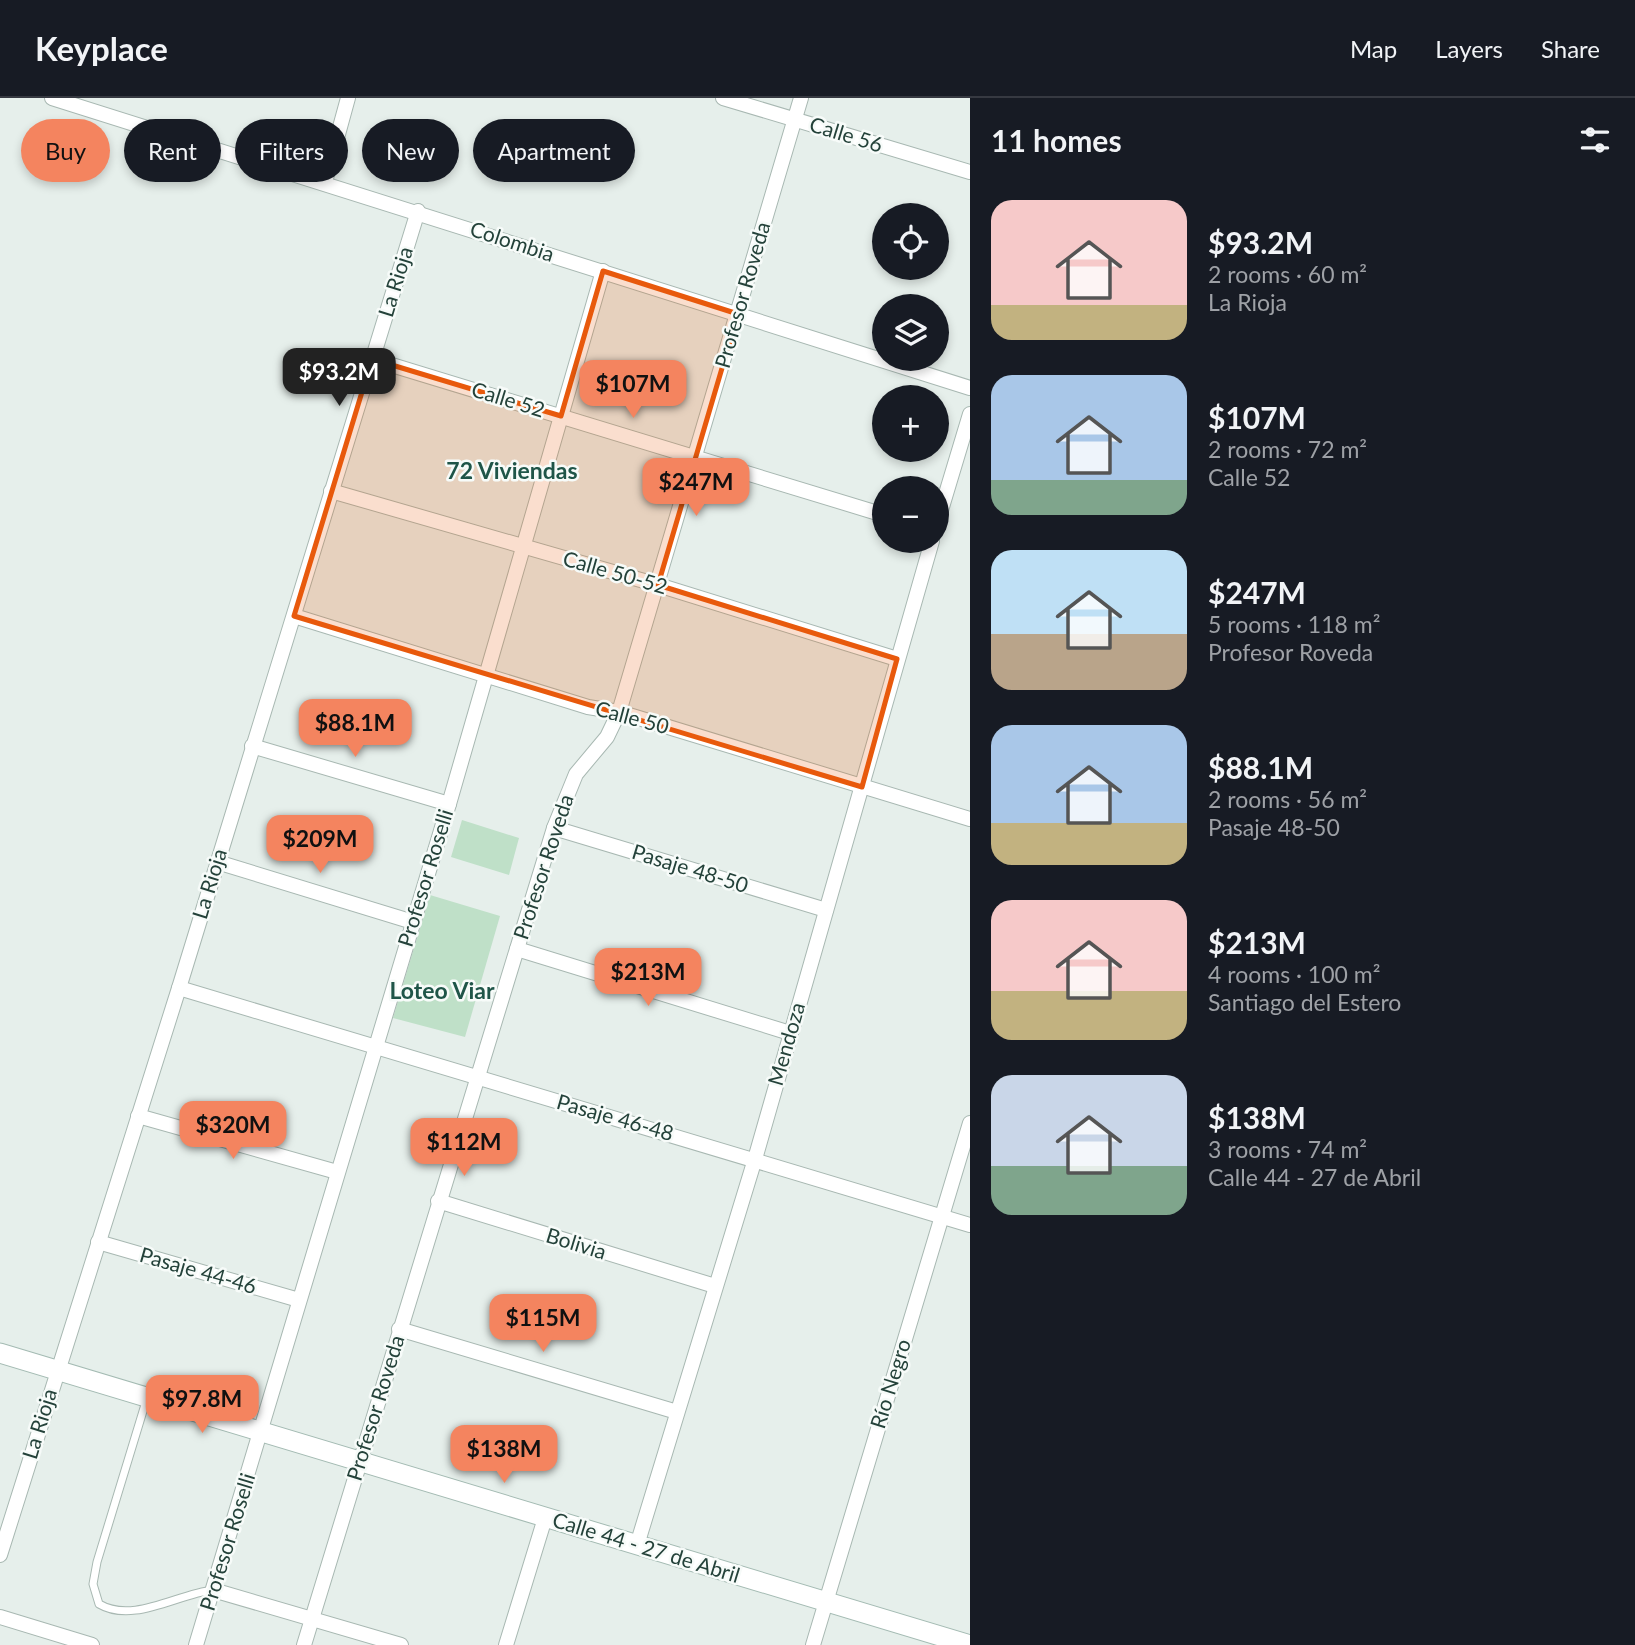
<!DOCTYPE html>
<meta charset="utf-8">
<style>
:root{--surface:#171b24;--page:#242831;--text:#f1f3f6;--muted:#9ea1a6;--line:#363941;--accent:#f4845f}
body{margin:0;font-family:Lato,sans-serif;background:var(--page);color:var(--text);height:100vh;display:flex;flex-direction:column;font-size:26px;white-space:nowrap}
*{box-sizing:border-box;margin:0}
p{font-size:23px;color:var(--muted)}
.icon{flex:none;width:38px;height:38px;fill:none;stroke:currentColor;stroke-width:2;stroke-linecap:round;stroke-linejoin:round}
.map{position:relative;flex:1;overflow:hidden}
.drawer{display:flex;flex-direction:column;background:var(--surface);width:665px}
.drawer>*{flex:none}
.hud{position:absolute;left:21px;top:21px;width:665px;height:63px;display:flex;gap:14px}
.fabs{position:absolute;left:872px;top:105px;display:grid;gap:14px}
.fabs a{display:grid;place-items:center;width:77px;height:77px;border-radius:50%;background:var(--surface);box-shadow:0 4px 10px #0003;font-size:35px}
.price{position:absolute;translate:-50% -60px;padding:0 16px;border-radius:14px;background:var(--accent);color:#111;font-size:23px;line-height:46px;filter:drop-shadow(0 2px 4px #0008)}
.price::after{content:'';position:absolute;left:50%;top:42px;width:21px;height:16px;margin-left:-10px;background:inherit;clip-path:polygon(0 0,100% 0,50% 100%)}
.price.on{background:#222;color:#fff}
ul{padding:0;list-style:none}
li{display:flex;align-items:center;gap:21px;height:175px;padding:0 21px}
li span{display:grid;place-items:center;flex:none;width:196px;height:140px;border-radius:21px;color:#555}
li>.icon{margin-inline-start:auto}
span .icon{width:84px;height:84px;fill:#fffc;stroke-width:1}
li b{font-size:30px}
h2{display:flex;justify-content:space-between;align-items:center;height:84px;padding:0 21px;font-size:30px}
.tag{padding:0 24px;border-radius:32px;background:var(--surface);box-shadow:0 4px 10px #0003;font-size:24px;line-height:63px}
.tag.on{background:var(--accent);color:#111}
header{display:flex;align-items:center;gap:42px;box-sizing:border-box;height:98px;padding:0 35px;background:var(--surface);border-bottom:2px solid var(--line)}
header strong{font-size:33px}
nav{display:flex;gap:38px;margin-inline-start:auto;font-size:24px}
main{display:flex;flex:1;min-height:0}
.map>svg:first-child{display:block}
.park{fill:#bfe0c8}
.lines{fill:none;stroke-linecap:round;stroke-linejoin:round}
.lane-casing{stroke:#a8b8b2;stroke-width:9}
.street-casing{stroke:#a8b8b2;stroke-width:16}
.secondary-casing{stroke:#a4bbb3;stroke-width:21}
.lane{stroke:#fff;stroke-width:7}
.street{stroke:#fff;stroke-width:14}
.secondary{stroke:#fff;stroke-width:19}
.marked{fill:#e8590c;fill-opacity:0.2;stroke:#e8590c;stroke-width:5;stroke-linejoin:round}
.labels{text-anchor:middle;stroke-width:5;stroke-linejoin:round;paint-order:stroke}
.street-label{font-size:21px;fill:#24423a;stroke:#f7fbf9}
.neighbourhood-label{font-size:23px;font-weight:bold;fill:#1f5548;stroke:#f7fbf9}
</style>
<header>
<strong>Keyplace</strong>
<nav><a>Map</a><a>Layers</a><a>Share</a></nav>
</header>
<main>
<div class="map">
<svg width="970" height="1547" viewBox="0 0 970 1547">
<rect width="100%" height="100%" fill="#e6efeb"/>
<g class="park">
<polygon points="462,722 519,740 509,777 451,759"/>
<polygon points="430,797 500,818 465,939 393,920"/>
</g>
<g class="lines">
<g class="lane-casing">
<path id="lane" d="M147,1300L97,1464L93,1486L99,1506C133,1526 177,1496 213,1492"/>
</g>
<g class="street-casing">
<g id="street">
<polyline points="52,0 970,290"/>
<polyline points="723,0 970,74"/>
<polyline points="325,84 348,0"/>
<polyline points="372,261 884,417"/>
<polyline points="331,393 658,487 897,561"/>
<polyline points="936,429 970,316"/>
<polyline points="294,518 588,609 619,614 970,721"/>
<polyline points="252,648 449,706"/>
<polyline points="554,730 826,812"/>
<polyline points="217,764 413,824"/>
<polyline points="517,851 790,935"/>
<polyline points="179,890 970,1127"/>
<polyline points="138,1018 337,1074"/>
<polyline points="438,1103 715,1188"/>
<polyline points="98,1144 299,1202"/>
<polyline points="399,1231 677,1314"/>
<polyline points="637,1447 755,1061 932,443"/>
<polyline points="0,1457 179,890 418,113"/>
<polyline points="213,1492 401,1547"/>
<polyline points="0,1519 92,1547"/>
<polyline points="196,1547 449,706 603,173"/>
<polyline points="304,1547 554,730 576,676 607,639 619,614 801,0"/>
<polyline points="506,1547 545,1420"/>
<polyline points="813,1547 970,1025"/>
</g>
</g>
<g class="secondary-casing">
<polyline id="secondary" points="0,1255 970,1547"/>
</g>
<use href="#lane" class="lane"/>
<use href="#street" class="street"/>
<use href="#secondary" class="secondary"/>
</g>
<path class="marked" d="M603,173L738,216L658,487L897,561L862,689L294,518L372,261L561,318Z"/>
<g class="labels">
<g class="street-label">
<text transform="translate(846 37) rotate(17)" y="7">Calle 56</text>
<text transform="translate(512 144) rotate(18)" y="7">Colombia</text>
<text transform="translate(396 184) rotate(-73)" y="7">La Rioja</text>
<text transform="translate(743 197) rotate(-74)" y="7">Profesor Roveda</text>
<text transform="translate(508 302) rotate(17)" y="7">Calle 52</text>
<text transform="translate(615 475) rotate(16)" y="7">Calle 50-52</text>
<text transform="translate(632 620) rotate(15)" y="7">Calle 50</text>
<text transform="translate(544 769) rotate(-72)" y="7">Profesor Roveda</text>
<text transform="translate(690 771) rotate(17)" y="7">Pasaje 48-50</text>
<text transform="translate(426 780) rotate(-73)" y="7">Profesor Roselli</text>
<text transform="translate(210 786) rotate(-73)" y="7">La Rioja</text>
<text transform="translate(787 946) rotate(-74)" y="7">Mendoza</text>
<text transform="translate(615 1020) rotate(16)" y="7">Pasaje 46-48</text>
<text transform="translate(576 1146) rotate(17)" y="7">Bolivia</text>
<text transform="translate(198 1173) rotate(16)" y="7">Pasaje 44-46</text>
<text transform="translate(891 1286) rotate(-73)" y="7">Río Negro</text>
<text transform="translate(376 1310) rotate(-73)" y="7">Profesor Roveda</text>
<text transform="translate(40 1326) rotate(-73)" y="7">La Rioja</text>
<text transform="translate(228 1444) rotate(-73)" y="7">Profesor Roselli</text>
<text transform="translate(646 1450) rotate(17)" y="7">Calle 44 - 27 de Abril</text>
</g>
<g class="neighbourhood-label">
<text x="512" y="381">72 Viviendas</text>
<text x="442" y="901">Loteo Viar</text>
</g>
</g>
</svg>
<div class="fabs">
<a><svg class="icon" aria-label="locate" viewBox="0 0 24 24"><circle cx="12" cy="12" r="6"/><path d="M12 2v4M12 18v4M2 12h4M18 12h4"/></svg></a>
<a><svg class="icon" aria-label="layers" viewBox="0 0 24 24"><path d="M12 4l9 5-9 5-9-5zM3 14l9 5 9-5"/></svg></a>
<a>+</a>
<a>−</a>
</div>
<b class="price on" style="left:339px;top:310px">$93.2M</b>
<b class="price" style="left:633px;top:322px">$107M</b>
<b class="price" style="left:696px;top:420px">$247M</b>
<b class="price" style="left:355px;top:661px">$88.1M</b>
<b class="price" style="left:320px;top:777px">$209M</b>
<b class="price" style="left:648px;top:910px">$213M</b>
<b class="price" style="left:233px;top:1063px">$320M</b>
<b class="price" style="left:464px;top:1080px">$112M</b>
<b class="price" style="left:543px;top:1256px">$115M</b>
<b class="price" style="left:202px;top:1337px">$97.8M</b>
<b class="price" style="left:504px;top:1387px">$138M</b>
<div class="hud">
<a class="tag on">Buy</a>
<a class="tag">Rent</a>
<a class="tag">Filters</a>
<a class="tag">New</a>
<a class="tag">Apartment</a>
</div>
</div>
<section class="drawer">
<h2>11 homes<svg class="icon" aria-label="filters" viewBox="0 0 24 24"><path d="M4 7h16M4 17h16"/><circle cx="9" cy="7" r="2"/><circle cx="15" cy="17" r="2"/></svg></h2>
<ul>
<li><span style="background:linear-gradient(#f6c9c9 75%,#c2b280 0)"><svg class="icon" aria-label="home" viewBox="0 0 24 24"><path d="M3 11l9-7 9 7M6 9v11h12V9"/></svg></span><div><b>$93.2M</b><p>2 rooms · 60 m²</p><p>La Rioja</p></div></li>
<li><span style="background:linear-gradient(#a9c7e8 75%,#7fa58c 0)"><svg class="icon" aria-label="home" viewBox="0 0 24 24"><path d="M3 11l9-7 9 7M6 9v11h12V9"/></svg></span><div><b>$107M</b><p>2 rooms · 72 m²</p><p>Calle 52</p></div></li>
<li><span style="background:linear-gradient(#bfe0f5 60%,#b9a48a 0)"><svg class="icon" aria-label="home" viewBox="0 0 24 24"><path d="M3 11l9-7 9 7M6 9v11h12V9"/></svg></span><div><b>$247M</b><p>5 rooms · 118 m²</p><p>Profesor Roveda</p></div></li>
<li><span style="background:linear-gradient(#a9c7e8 70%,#c2b280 0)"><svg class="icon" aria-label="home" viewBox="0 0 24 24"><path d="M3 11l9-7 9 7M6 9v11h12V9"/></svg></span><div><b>$88.1M</b><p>2 rooms · 56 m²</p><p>Pasaje 48-50</p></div></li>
<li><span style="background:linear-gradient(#f6c9c9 65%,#c2b280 0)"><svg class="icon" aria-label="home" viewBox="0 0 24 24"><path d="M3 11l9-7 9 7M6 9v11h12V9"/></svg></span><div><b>$213M</b><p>4 rooms · 100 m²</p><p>Santiago del Estero</p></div></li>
<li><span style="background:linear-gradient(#c9d6e8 65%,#7fa58c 0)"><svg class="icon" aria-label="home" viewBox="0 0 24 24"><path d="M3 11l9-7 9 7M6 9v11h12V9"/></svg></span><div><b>$138M</b><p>3 rooms · 74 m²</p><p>Calle 44 - 27 de Abril</p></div></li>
</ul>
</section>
</main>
